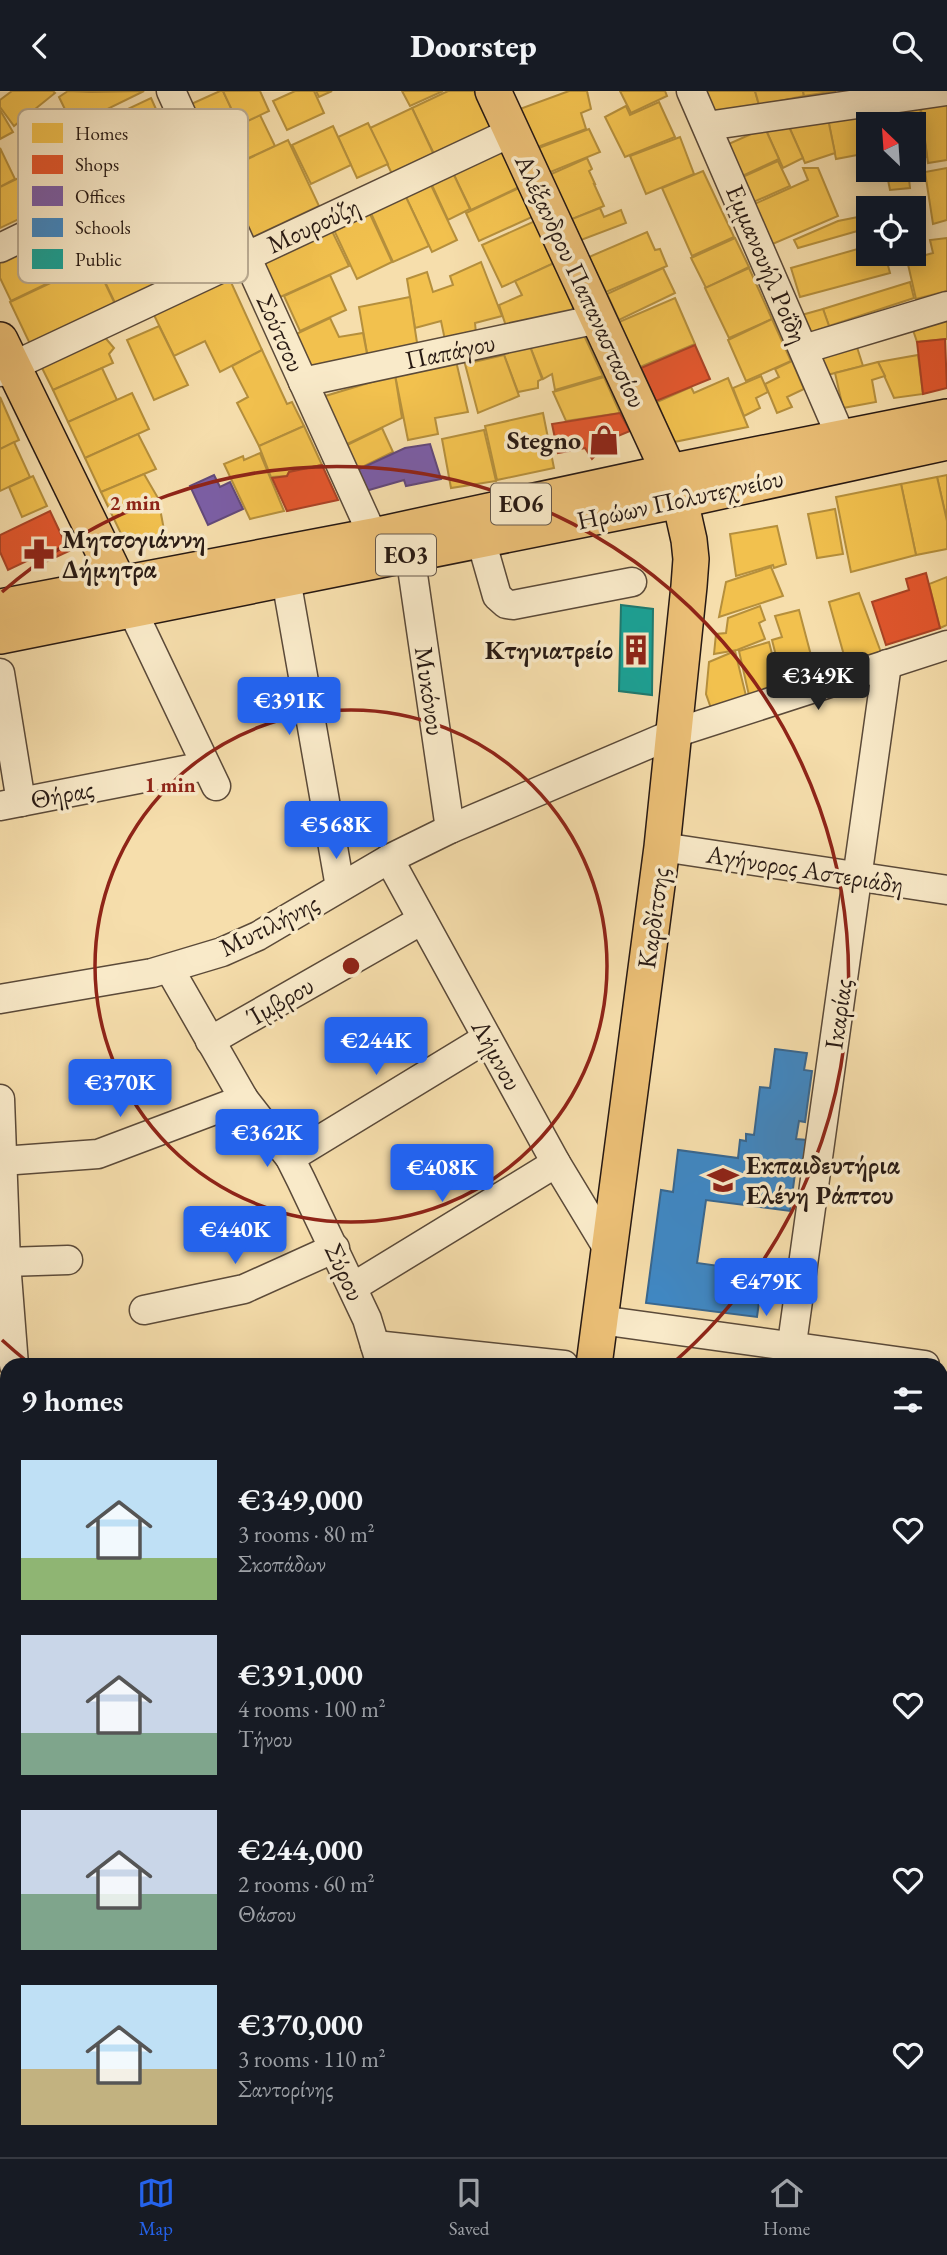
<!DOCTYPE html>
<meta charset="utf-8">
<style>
:root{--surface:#171b24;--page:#20242c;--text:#f1f3f6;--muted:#9ea1a6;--line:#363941;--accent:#2563eb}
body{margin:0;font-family:"EB Garamond",serif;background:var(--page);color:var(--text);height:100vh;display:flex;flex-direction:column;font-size:26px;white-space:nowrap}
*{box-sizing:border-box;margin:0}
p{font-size:23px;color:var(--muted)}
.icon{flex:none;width:38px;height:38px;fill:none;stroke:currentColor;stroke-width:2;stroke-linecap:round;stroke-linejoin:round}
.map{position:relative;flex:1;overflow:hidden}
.sheet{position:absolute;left:0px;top:1267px;width:948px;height:800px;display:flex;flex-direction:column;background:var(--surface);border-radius:21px 21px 0 0;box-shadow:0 4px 18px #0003}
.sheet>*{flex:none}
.needle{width:46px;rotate:335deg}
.fabs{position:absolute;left:856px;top:21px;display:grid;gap:14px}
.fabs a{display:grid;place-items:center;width:70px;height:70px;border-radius:0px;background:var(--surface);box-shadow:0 4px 18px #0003;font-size:35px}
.price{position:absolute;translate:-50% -60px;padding:0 16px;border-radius:7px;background:var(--accent);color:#fff;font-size:23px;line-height:46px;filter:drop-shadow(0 2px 4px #0008)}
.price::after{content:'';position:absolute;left:50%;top:42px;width:21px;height:16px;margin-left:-10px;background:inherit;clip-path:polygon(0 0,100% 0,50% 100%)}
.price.active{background:#222;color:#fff}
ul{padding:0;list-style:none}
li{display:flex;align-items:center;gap:21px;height:175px;padding:0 21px}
li span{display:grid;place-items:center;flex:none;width:196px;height:140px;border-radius:0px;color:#555}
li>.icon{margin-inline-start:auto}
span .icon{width:84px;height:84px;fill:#fffc;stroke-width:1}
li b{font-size:30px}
h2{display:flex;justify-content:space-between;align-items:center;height:84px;padding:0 21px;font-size:30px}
header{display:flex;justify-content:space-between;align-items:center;height:91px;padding:0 21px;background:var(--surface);font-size:32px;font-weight:800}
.menu{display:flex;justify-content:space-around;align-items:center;height:98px;border-top:2px solid var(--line);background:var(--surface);font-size:19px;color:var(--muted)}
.menu a{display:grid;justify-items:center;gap:4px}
.menu .active{color:var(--accent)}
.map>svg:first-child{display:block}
.homes{fill:#f2c14e;stroke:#b58f3c;stroke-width:2}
.shops{fill:#e4572e;stroke:#ab4426;stroke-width:2}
.offices{fill:#7b5ea7;stroke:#62497b;stroke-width:2}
.schools{fill:#3f88c5;stroke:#386790;stroke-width:2}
.public{fill:#17a398;stroke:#1c7a70;stroke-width:2}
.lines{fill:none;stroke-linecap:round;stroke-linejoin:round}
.minor-casing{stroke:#5b4a39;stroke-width:31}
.major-casing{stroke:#271913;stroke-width:38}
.minor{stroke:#f9eac9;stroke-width:28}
.major{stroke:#ebbf76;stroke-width:35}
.ring{fill:none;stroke:#8f2418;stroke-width:3.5}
.labels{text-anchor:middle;stroke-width:7;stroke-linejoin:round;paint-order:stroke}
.shield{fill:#f9eac9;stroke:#66584a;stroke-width:2}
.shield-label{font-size:24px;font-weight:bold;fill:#271913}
.street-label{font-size:26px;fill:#271913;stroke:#f9eac9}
.poi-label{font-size:26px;font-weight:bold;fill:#271913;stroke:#f9eac9;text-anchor:end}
.key{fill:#f9eac9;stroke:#baab92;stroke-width:2}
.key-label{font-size:19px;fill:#271913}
.centre{fill:#8f2418;stroke:#f9eac9;stroke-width:3.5}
.ring-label{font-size:21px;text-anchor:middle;font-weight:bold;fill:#8f2418;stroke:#f9eac9;stroke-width:7;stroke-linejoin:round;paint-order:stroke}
</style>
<header><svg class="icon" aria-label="back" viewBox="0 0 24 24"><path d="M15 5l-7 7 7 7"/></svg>Doorstep<svg class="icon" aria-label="search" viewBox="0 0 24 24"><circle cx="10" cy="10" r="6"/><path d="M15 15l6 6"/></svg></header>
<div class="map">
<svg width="947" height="2066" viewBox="0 0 947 2066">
<rect width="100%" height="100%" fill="#f6deac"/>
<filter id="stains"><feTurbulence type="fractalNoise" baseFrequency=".00286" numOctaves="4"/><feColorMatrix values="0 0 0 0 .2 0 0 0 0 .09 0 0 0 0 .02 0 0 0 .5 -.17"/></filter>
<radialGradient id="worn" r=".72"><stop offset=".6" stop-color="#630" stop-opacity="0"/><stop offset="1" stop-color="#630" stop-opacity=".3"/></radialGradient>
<g class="homes">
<polygon points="12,0 53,0 55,2 14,35 0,16 0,9"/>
<polygon points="68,0 91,1 144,0 73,35 59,6"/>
<polygon points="220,0 223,0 239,34 260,24 275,55 220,80 189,14"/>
<polygon points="223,0 260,0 269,20 239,34"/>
<polygon points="295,0 314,0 324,22 287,39 273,10"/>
<polygon points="316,0 332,0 319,6"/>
<polygon points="402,0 443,0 410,15"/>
<polygon points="448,0 474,0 492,39 435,65 412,17"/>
<polygon points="569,0 587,0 591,18 581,22 586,38 535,57 517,19"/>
<polygon points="620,0 665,0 667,5 631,22"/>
<polygon points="699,0 755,0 759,14 710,25"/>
<polygon points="755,0 803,0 804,5 759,14"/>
<polygon points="803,0 836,0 804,5"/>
<polygon points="151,7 173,56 135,74 113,25"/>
<polygon points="947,7 947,69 928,72 920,11"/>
<polygon points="919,9 927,66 914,68 914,33 901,33 898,12"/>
<polygon points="659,11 675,46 625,66 605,26 626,15 630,24"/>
<polygon points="883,15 886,33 870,33 867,17"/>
<polygon points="412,17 434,64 392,83 370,37"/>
<polygon points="0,19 13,41 0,48"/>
<polygon points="868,19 870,33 868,33 868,62 836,68 827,23"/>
<polygon points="827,23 835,62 805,72 786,29"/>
<polygon points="786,29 803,67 783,77 765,37"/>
<polygon points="368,32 388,73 357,87 338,46"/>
<polygon points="333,35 351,74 311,93 292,54"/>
<polygon points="765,37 779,68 738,87 724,55"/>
<polygon points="589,38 600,61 548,82 536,58"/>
<polygon points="680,46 694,83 646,103 630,65"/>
<polygon points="288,49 319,115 251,147 220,81"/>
<polygon points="0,57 15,88 0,96"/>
<polygon points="502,59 519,96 471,119 453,82"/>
<polygon points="587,67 592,78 589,80 595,93 594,93 604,115 570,129 549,84"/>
<polygon points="778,70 790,95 749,113 738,88"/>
<polygon points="39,77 55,111 0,137 0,96"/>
<polygon points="803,77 818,77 838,125 768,155 750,115 808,89"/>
<polygon points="947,77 947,129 933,133 925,81"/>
<polygon points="886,79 908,79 910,97 890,99"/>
<polygon points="703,80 734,146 692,165 662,97"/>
<polygon points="453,82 470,118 448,129 431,92"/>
<polygon points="430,92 457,149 432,161 405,104"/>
<polygon points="519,97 532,126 479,150 466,122"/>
<polygon points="405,104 429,155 393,171 370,120"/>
<polygon points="600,117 604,126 621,119 626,132 581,149 572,128"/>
<polygon points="369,121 392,171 357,188 333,137"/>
<polygon points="868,124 868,137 798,157 794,149 838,130"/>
<polygon points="72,130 92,171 11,210 0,187 0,164"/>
<polygon points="535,130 554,172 502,196 482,154"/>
<polygon points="331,138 349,175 278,207 261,171"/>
<polygon points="647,141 655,159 660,158 667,175 606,201 589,166"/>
<polygon points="148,145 168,190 116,214 95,170"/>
<polygon points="735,147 749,176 706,197 691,167"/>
<polygon points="947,147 947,200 916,208 907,169 933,162 930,149"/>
<polygon points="868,155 868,163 885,163 890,182 800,206 791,177"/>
<polygon points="95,171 115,213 30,253 10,211"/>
<polygon points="481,171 502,225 475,232 476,242 445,249 441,230 415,237 407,188 427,181 433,201 453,194 450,185"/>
<polygon points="554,172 574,214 571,221 507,238 499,214 522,204 515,190"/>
<polygon points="663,177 675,202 619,229 607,203"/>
<polygon points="749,177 772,228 729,247 705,197"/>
<polygon points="330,184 346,219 300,240 284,205"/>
<polygon points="221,187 223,192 230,189 262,259 220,281 205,250 174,265 152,220"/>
<polygon points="910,191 914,207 829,235 823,218"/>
<polygon points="410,206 418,258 368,268 359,216"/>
<polygon points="675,207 695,253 640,276 619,231"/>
<polygon points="823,218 829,235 806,243 798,225"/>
<polygon points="947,223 947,248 917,251 911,233"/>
<polygon points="330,227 339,246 363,242 368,268 309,282 292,245"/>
<polygon points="772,228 791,270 746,290 728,249"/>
<polygon points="159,235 188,294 154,309 127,249"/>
<polygon points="581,238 603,285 555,299 552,283 543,288 528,250"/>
<polygon points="102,243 114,257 109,263 113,272 53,299 39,271"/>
<polygon points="528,250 542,288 538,290 538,297 518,301 501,256"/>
<polygon points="856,253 863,275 823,285 815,264"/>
<polygon points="262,259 287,313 292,311 304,335 259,355 237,312 248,306 232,275"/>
<polygon points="504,264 519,305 478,322 465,273"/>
<polygon points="918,264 923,303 894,307 878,271"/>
<polygon points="456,270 468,321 435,327 438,343 408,349 395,284"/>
<polygon points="792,270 804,298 787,306 792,316 777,322 765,293 779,286 775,278"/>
<polygon points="878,271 885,285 872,289 876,311 843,317 835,282"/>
<polygon points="102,277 117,309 68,331 53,299"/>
<polygon points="395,284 402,327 343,355 322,306"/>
<polygon points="761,285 768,301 756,307 760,317 744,325 733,297"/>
<polygon points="604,286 620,322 566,330 553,301"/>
<polygon points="728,287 748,336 674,351 657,311 691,296 694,302"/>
<polygon points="132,302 149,338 85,367 68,331"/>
<polygon points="0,306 19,349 0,358"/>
<polygon points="543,322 554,377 497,389 485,335"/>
<polygon points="304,335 322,374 289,381 287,385 271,386 259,355"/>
<polygon points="382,337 393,361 354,380 343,356"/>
<polygon points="484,339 496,390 451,397 442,348"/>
<polygon points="138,343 156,378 101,401 85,367"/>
<polygon points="14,351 30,386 0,400 0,358"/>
<polygon points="260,362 284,420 250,428 224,373 243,365 244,369"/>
<polygon points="144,383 158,407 165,444 125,451 101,401"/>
<polygon points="947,384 947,430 937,386"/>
<polygon points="33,385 47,415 22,426 9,396"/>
<polygon points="937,386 947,430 947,458 916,464 901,393"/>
<polygon points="901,393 916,464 851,481 836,406"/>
<polygon points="835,418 843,463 817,467 808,423"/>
<polygon points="777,435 786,473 774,477 773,474 736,485 730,443"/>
<polygon points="771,476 783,505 719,526 726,491"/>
<polygon points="947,486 947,534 940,537 929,493"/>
<polygon points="859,502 882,564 847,575 829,511"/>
<polygon points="760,515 765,529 759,532 765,548 737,559 714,563 716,543 726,542 728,527"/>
<polygon points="799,519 817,587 784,597 772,549 782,546 775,525"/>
<polygon points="769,551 781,598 750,609 739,560"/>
<polygon points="735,560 747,609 712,620 706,603 709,571"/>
<polygon points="522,2060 575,2060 574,2066 521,2066"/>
<polygon points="577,2060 617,2060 616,2066 576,2066"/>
<polygon points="619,2060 661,2060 660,2066 618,2066"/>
</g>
<g class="shops">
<polygon points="945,248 947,297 923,303 917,251"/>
<polygon points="695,254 710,288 656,310 641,277"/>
<polygon points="620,322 630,340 613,347 592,368 585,357 558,362 552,333"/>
<polygon points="322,374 338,409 287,420 272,387 287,385 289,381"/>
<polygon points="50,420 69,460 39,474 35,466 8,479 0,461 0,444"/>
<polygon points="926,482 940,537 886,554 872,511 909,499 906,488"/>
</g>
<g class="offices">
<polygon points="430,353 441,388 406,395 404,389 362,401 353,381 405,357"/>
<polygon points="214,384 220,396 230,391 243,418 208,434 190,395"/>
</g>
<polygon class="schools" points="775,958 807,962 804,979 812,980 805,1031 799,1030 796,1048 807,1049 803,1076 796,1075 790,1120 706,1109 697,1172 763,1181 757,1226 646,1212 661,1099 673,1101 678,1059 738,1067 740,1049 746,1050 746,1043 754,1044 760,996 770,997"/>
<polygon class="public" points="621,514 653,518 652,604 619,600"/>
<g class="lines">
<g class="minor-casing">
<g id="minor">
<polyline points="171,0 373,445"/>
<polyline points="691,0 841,346"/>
<polyline points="707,35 946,0"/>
<polyline points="0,157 198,61"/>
<polyline points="804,258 947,215"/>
<polyline points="0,281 512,41"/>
<polyline points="303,291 598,228"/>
<polyline points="481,449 497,505 506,513 513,514 632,491"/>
<polyline points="410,463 450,738"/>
<polyline points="286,488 340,796"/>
<polyline points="132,519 216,695"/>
<polyline points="0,582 21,711"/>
<polyline points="0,715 205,675"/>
<polyline points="662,756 947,799"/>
<polyline points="389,768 556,1072 608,1158"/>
<polyline points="170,879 244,1008 290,1067 301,1089 367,1228 381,1274"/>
<polyline points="0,908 152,882 222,861 258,845 389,768 450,738 675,642 947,554"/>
<polyline points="210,950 422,829"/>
<polyline points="0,1008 6,1171 14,1274"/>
<polyline points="290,1067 487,947"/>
<polyline points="2,1070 98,1063 244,1008"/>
<polyline points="6,1171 68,1169"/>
<polyline points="353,1196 556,1072"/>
<polyline points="144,1219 244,1198 335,1157"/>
<polyline points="600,1229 925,1274"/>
<polyline points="375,1254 564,1274"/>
<polyline points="789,1274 887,573"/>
<polyline points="942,1335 947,1296"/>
<polyline points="0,1517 7,1516"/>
<polyline points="0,1692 7,1691"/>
<polyline points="942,1709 947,1710"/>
<polyline points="0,1948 7,1947"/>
<polyline points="75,2060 75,2066"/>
<polyline points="185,2066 185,2060"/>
<polyline points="305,2066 306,2060"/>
<polyline points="449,2066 480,2063"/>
<polyline points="678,2066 679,2060"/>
<polyline points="839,2066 840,2060"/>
</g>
</g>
<g class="major-casing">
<g id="major">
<polyline points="493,0 669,381 680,409 689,449 691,468 689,495 662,756 594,1274"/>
<polyline points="0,249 129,513"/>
<polyline points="0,516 373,445 669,381 947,326"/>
<polyline points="0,545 680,409 947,351"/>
<polyline points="480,2066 481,2060"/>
</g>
</g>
<use href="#minor" class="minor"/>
<use href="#major" class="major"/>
</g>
<g class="ring">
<circle cx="351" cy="875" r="256"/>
<path d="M29 1272A511 511 0 0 1 2 1249M2 501A511 511 0 1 1 673 1272"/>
</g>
<defs>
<g id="shop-bare" transform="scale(2.415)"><path d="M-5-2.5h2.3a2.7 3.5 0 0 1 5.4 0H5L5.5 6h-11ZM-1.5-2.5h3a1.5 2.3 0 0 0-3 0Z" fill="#8f2418" stroke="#f9eac9" stroke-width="2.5" paint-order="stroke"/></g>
<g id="pharmacy-bare" transform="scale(2.415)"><path d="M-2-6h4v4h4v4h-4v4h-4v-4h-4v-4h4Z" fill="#8f2418" stroke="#f9eac9" stroke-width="2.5" paint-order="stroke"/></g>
<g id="building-bare" transform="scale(2.415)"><path d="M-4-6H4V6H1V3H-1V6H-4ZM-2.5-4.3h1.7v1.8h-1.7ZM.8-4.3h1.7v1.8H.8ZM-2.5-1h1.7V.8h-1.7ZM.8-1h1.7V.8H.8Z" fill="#8f2418" stroke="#f9eac9" stroke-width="2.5" paint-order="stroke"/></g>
<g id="school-bare" transform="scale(2.415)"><path d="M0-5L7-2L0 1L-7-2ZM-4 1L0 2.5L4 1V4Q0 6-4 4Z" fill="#8f2418" stroke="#f9eac9" stroke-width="2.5" paint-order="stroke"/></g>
</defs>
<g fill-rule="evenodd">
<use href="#shop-bare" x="604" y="349"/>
<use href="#pharmacy-bare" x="39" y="463"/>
<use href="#building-bare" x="636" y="559"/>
<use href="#school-bare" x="723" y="1089"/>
</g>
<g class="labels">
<g class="shield">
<rect x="491" y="392.5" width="60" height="41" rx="5"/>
<rect x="376" y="443.5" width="60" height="41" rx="5"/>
</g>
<g class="shield-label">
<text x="521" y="421">ΕΟ6</text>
<text x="406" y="472">ΕΟ3</text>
</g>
<g class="street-label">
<text transform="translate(313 134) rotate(-25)" y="9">Μουρούζη</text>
<text transform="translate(767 173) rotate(67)" y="9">Εμμανουήλ Ροΐδη</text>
<text transform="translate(581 190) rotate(65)" y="9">Αλέξανδρου Παπαναστασίου</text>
<text transform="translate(281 242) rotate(66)" y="9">Σούτσου</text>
<text transform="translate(450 260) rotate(-12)" y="9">Παπάγου</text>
<text transform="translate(680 408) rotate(-12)" y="9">Ηρώων Πολυτεχνείου</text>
<text transform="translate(430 600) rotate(82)" y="9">Μυκόνου</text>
<text transform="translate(62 703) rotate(-11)" y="9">Θήρας</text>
<text transform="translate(805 778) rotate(9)" y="9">Αγήνορος Αστεριάδη</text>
<text transform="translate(653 827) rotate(-82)" y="9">Καρδίτσης</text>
<text transform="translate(269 834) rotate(-27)" y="9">Μυτιλήνης</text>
<text transform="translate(280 910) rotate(-30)" y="9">Ίμβρου</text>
<text transform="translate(838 923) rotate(-82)" y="9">Ικαρίας</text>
<text transform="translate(497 964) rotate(61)" y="9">Λήμνου</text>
<text transform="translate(345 1181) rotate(65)" y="9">Σύρου</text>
</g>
<g class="poi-label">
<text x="581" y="358">Stegno</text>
<text x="62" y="457" text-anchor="start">Μητσογιάννη<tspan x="62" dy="30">Δήμητρα</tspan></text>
<text x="613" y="568">Κτηνιατρείο</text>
<text x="746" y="1083" text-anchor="start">Εκπαιδευτήρια<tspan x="746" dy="30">Ελένη Ράπτου</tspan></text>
</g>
</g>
<rect x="18" y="18" width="230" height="174" rx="10" class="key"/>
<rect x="32" y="32" width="31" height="20" fill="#f2c14e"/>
<rect x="32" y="64" width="31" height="19" fill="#e4572e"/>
<rect x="32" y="95" width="31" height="20" fill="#7b5ea7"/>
<rect x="32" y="127" width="31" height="19" fill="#3f88c5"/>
<rect x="32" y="158" width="31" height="20" fill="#17a398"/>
<g class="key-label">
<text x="75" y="49">Homes</text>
<text x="75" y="80">Shops</text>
<text x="75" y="112">Offices</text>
<text x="75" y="143">Schools</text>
<text x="75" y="175">Public</text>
</g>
<circle cx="351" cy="875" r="10" class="centre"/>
<g class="ring-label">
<text x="135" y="419">2 min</text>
<text x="170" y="701">1 min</text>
</g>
<rect width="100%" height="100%" filter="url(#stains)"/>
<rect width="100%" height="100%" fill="url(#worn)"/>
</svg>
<div class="fabs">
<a><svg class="needle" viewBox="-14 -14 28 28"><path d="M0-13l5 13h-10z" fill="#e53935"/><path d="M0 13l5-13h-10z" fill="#9ea1a6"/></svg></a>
<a><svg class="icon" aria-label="locate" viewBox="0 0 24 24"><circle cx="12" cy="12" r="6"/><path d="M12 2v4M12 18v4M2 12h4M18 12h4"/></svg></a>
</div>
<b class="price active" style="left:818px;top:621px">€349K</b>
<b class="price" style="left:289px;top:646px">€391K</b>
<b class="price" style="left:336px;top:770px">€568K</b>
<b class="price" style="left:376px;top:986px">€244K</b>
<b class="price" style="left:120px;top:1028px">€370K</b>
<b class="price" style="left:267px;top:1078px">€362K</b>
<b class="price" style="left:442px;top:1113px">€408K</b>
<b class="price" style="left:235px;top:1175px">€440K</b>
<b class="price" style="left:766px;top:1227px">€479K</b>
<section class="sheet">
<h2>9 homes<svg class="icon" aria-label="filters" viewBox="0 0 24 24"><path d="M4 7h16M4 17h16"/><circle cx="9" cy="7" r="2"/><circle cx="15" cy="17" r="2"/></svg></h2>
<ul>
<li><span style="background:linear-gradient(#bfe0f5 70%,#8fb573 0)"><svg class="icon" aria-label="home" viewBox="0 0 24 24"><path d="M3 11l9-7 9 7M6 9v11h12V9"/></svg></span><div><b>€349,000</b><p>3 rooms · 80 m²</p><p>Σκοπάδων</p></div><svg class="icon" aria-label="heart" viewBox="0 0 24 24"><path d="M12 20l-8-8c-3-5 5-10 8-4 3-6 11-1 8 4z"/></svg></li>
<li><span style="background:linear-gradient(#c9d6e8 70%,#7fa58c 0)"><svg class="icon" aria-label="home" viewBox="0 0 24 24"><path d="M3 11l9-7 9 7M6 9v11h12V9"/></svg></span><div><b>€391,000</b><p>4 rooms · 100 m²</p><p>Τήνου</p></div><svg class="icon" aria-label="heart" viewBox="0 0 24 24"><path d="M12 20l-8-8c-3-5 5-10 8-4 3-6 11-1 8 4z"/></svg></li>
<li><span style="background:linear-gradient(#c9d6e8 60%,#7fa58c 0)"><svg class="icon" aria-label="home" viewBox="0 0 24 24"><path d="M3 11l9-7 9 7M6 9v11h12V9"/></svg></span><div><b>€244,000</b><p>2 rooms · 60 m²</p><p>Θάσου</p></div><svg class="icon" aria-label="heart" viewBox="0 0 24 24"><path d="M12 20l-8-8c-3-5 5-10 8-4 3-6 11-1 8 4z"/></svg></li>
<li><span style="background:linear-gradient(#bfe0f5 60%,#c2b280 0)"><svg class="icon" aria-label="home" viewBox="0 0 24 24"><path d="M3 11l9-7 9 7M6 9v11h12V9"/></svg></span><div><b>€370,000</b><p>3 rooms · 110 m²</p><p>Σαντορίνης</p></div><svg class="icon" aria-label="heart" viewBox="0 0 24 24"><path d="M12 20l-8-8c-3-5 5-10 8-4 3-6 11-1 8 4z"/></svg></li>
</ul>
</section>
</div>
<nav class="menu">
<a class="active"><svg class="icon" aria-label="map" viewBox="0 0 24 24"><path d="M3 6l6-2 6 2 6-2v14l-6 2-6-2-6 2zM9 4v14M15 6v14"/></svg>Map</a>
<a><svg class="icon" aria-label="saved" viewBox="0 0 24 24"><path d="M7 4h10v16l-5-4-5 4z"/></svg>Saved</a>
<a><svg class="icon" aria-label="home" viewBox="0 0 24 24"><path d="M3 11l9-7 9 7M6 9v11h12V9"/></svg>Home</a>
</nav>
